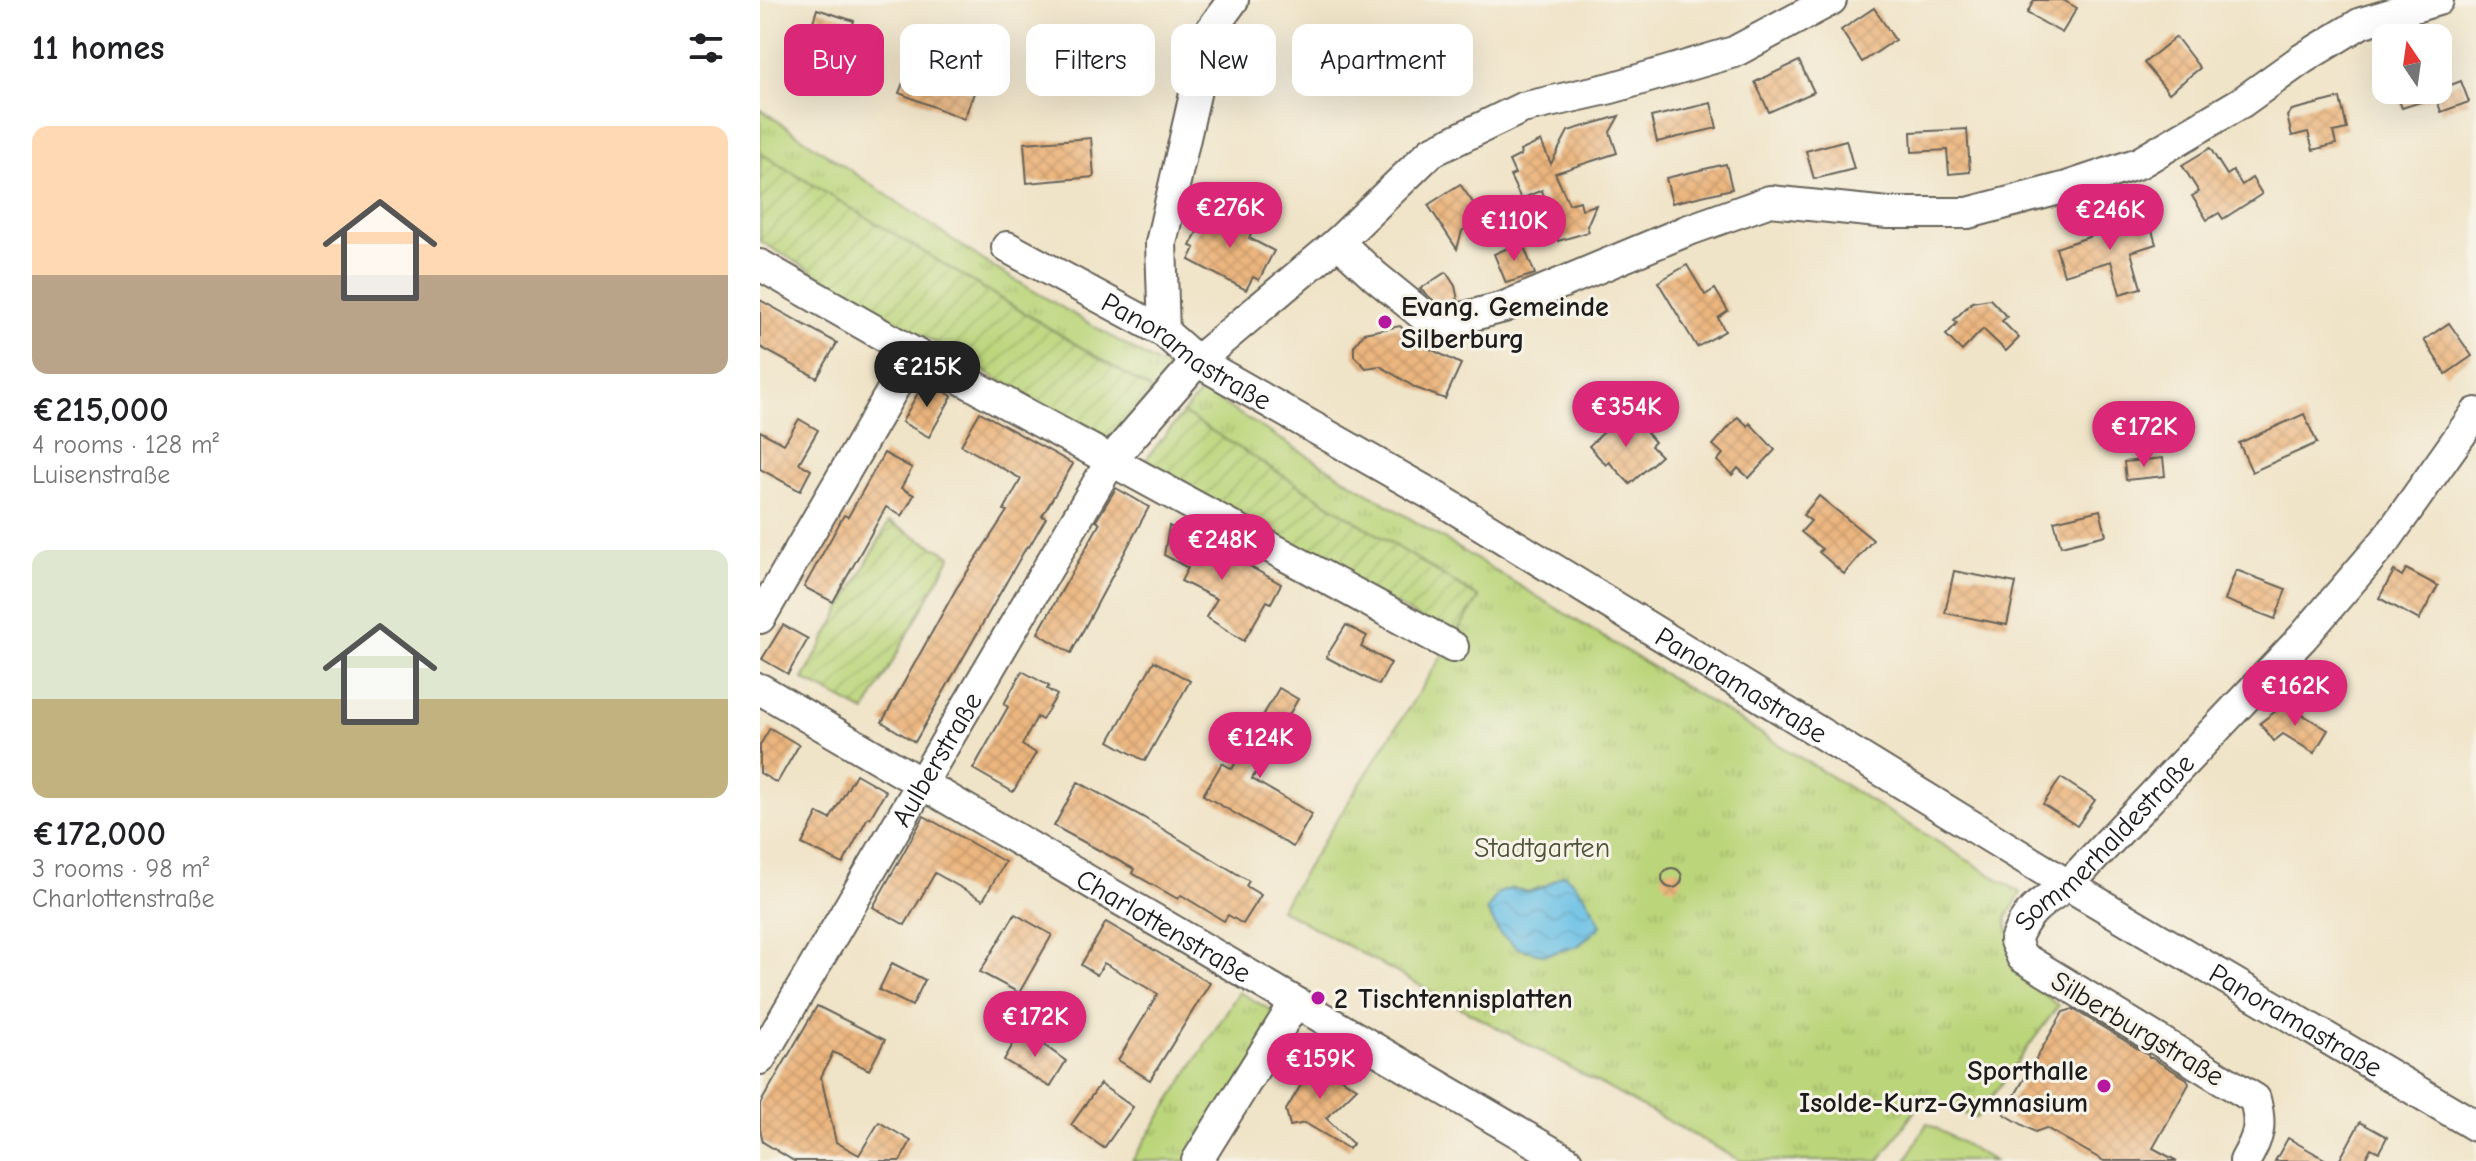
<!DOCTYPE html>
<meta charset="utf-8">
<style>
:root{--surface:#fff;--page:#f2f2f2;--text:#202124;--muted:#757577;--accent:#db2777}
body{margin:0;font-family:"Comic Neue",sans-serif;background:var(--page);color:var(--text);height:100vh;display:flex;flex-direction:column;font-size:30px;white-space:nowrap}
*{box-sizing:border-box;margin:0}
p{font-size:26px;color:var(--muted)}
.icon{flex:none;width:44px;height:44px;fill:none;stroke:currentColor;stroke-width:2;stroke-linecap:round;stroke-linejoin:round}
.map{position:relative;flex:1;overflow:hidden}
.drawer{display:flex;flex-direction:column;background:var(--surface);width:760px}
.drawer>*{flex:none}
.guide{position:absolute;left:24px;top:24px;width:760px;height:72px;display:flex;gap:16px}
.needle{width:52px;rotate:347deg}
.fabs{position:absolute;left:1612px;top:24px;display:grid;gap:16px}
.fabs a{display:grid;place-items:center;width:80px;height:80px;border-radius:16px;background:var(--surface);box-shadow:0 8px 32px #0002;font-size:40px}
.price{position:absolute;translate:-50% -68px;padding:0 18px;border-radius:28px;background:var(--accent);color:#fff;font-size:26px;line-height:52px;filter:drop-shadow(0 2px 4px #0008)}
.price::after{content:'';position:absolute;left:50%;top:48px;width:24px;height:18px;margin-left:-12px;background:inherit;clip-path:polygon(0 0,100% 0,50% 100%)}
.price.active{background:#222;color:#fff}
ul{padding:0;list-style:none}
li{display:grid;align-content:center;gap:16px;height:424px;padding:0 32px}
li span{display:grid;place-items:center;height:248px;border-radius:16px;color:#555}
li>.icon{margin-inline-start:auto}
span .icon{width:144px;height:144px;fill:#fffc;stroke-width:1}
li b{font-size:34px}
h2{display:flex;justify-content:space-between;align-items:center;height:96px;padding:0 32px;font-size:34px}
.chip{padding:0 28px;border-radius:16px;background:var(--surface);box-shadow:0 8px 32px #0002;font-size:28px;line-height:72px}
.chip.active{background:var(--accent);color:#fff}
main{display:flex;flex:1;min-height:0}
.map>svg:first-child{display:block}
.grass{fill:url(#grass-tufts);stroke:#6c784b;stroke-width:2}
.garden{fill:url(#garden-furrows);stroke:#6c784b;stroke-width:2}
.pitch{fill:#bbd57a;stroke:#6c784b;stroke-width:2}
.water{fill:url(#water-waves);stroke:#426e80;stroke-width:2}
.building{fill:url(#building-cross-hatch)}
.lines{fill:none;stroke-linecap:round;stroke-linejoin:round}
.minor-casing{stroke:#666258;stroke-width:34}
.minor{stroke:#fff;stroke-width:30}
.poi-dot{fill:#b5179e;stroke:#f7f3e8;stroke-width:3}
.labels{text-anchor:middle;stroke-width:6;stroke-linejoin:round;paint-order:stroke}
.poi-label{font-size:28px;font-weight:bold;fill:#1c1c1c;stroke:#f7f3e8;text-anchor:start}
.street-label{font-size:28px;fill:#1c1c1c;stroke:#f7f3e8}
.park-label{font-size:28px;fill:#4c5438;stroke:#f7f3e8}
</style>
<main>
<section class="drawer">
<h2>11 homes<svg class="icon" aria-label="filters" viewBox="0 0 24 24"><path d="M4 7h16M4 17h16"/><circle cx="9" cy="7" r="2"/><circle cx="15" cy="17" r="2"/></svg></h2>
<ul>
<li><span style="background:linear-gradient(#ffd9b3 60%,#b9a48a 0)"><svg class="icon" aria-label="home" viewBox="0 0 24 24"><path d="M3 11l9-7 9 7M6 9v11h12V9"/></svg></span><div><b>€215,000</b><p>4 rooms · 128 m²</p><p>Luisenstraße</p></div></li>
<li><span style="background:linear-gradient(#dfe7d0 60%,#c2b280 0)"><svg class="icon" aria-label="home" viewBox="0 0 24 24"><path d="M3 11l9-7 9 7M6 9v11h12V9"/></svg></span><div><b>€172,000</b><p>3 rooms · 98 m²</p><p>Charlottenstraße</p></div></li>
</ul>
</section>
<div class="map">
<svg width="1716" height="1161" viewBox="0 0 1716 1161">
<defs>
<pattern id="grass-tufts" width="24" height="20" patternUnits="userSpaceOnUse" patternTransform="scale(2)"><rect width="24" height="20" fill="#bbd57a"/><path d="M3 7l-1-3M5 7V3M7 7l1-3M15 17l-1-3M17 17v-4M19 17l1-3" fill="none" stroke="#a0b669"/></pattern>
<pattern id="garden-furrows" width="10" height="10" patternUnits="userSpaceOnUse" patternTransform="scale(2)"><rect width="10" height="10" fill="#bbd57a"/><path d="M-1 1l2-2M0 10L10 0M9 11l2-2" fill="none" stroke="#a0b669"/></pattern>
<pattern id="water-waves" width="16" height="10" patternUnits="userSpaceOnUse" patternTransform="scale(2)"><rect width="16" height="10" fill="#68c0e5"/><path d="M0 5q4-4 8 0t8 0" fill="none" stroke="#5aa4c4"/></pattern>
<pattern id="building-cross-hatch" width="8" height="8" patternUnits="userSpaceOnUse" patternTransform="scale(2)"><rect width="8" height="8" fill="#ecb67f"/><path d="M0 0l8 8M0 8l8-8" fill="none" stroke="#ca9c6d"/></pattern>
</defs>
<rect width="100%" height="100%" fill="#f7f3e8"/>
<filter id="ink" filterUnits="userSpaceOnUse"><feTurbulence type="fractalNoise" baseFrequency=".0125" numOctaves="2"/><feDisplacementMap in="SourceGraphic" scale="16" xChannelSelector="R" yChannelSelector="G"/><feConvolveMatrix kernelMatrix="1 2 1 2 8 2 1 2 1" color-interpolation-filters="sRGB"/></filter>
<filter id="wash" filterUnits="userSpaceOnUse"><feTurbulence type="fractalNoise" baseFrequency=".006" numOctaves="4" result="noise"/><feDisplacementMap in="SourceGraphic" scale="32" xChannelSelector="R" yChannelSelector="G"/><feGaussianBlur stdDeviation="1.8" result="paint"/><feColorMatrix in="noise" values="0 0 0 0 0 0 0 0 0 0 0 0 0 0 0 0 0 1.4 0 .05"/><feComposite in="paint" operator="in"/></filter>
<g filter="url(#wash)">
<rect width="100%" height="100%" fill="#f0e4c8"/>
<g class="grass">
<polygon points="0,109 233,267 410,371 393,391 0,153"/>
<polygon points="442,391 1261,893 1246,919 1258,971 1298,1006 1216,1118 1164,1098 1119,1161 981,1161 520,909 719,598 423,413"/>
<polygon points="479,992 523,1017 430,1161 372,1161"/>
</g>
<g class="garden">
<polygon points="0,153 393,391 349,444 0,241"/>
<polygon points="423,413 719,598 693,637 383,463"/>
<polygon points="129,522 191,556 105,712 43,679"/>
</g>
<polygon class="pitch" points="1167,1123 1234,1161 1146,1161"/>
<path class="water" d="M804,874C822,889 832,904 841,926L818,946L785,955L758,948L740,934L727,910L738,893L752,888L768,892L785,886Z"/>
<g id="blocks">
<g class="building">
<polygon points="1274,0 1303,0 1317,8 1302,33 1267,13"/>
<polygon points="1114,8 1135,40 1102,62 1081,30"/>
<polygon points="57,9 94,21 82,58 45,47"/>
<polygon points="1416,37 1440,68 1409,93 1384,63"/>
<polygon points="156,50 171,56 164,74 214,93 204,119 139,93"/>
<polygon points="1039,61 1054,92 1009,112 995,82"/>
<polygon points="1701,81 1709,102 1681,112 1676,97 1642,108 1635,90 1678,90"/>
<polygon points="1580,98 1587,129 1573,132 1576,144 1553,150 1548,132 1532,136 1527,116 1532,110"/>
<polygon points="951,103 957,128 897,142 891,117"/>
<polygon points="859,116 850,132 857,153 795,173 809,204 820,201 822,209 836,205 827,226 829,232 798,241 782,190 761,199 750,176 755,174 749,161 761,155 760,151 781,141 791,164 808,131"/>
<polygon points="1207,129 1210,172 1189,174 1187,150 1152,152 1151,132"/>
<polygon points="331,138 334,177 267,183 264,143"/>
<polygon points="1086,140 1094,169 1054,179 1046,151"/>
<polygon points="1450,148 1467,175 1473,171 1482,185 1492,178 1502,194 1463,219 1459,213 1447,220 1432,196 1439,192 1422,165"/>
<polygon points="966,164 972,189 912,203 906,178"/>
<polygon points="700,184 720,213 711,219 713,223 702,231 697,249 668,205"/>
<polygon points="473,212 497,224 489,238 514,251 499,280 493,277 486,290 429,260 435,248 430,246 445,216 465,226"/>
<polygon points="1388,217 1396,244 1371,252 1381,288 1360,294 1351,261 1304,275 1296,248"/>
<polygon points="762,242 775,274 746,283 734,254"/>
<polygon points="927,265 945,295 955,289 968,311 958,318 965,331 937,347 898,282"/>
<polygon points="686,272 695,286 698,300 679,305 660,289"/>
<polygon points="1230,299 1247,317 1242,321 1259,338 1246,351 1223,329 1202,351 1186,335 1197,323 1194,320 1212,302"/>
<polygon points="0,300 77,343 57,378 0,347"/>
<polygon points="1689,323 1712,356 1686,374 1664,340"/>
<polygon points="640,326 656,342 701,364 685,399 656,388 620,366 606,368 594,356 594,346 604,333"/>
<polygon points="165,380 192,396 169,437 142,422"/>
<polygon points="220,412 313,464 282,516 286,518 269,547 267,546 155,742 122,722 196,589 247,511 244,510 261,479 201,445"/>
<polygon points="1544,414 1557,443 1492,472 1479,443"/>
<polygon points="978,417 988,426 990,423 1015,450 989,478 978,468 972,475 957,461 963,454 953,445"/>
<polygon points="39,419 58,430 39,463 51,470 40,491 0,469 0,431 24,444"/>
<polygon points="875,419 895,442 891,446 901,456 870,484 849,462 846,465 829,446 857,420 864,427"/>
<polygon points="124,453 152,468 141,488 154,495 142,516 126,507 73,602 44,587 84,515 88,517"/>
<polygon points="1403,458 1405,476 1366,480 1364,462"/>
<polygon points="356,488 389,507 311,653 278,633 340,523 336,521"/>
<polygon points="1059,496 1113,540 1084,574 1059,552 1062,549 1041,532 1051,521 1043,515"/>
<polygon points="1340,510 1346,535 1301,546 1294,521"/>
<polygon points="409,526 432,538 434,534 465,549 464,552 521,584 511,603 507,601 484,641 446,617 457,599 421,581 428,568 404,555"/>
<polygon points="1646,569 1678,586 1659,620 1619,598 1634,571 1642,576"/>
<polygon points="1476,570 1526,589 1515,619 1465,600"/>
<polygon points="1194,571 1256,583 1247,625 1185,613"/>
<polygon points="23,625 48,639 28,674 2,659"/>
<polygon points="586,625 607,636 601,647 631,663 619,685 566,657"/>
<polygon points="394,661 430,681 385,761 349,741"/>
<polygon points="262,671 289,686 287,689 297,695 282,720 277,717 262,745 276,753 253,792 213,769 248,707 244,704"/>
<polygon points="519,688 538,699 492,779 552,814 533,847 443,795 462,763 472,769"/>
<polygon points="1525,704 1568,730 1554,753 1523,734 1514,741 1500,723"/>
<polygon points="10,728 39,745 17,783 0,773 0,745"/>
<polygon points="96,774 126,791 110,818 108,817 83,864 42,844 58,813 70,819"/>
<polygon points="1301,778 1335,800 1317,826 1283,804"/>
<polygon points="318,782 381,816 489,881 486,886 501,895 483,924 468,915 464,921 421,895 418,899 372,873 374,869 294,826"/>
<polygon points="164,816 245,862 223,900 175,873 145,925 113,907"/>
<circle cx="912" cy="878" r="10"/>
<polygon points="255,914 292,935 259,993 220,972"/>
<polygon points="346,922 450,983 390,1080 358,1060 398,994 344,963 337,975 321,965"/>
<polygon points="132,963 165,980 152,1006 119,990"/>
<polygon points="57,1006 125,1040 109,1070 73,1052 61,1077 76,1142 99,1155 119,1122 151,1141 140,1161 34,1161 3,1142 0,1129 0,1104"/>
<polygon points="1313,1009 1388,1055 1389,1058 1392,1058 1427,1079 1429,1084 1393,1148 1417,1161 1344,1161 1286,1128 1275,1132 1244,1114 1303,1012"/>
<polygon points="262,1029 306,1061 290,1087 244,1060"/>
<polygon points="570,1060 577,1076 597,1088 566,1118 593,1144 589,1149 545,1123 530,1126 526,1110 554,1063 559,1065"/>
<polygon points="340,1084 373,1107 344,1148 311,1125"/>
<polygon points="1600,1122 1627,1137 1619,1152 1611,1148 1604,1161 1579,1161"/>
<polygon points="1528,1138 1568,1161 1515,1161"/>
</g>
</g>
</g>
<g filter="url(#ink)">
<use href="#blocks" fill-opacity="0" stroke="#666258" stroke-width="2"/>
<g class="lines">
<g class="minor-casing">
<g id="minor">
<polyline points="578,242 616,277 675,325 744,307 926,231 1010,201 1128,213 1208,213 1307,187 1379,163 1482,102 1542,59 1601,23 1678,0"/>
<path id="s1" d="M247,247L404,332L437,361L681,500L1308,885L1716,1126"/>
<polyline points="0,265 154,353 693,647"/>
<polyline points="404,332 401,243 449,33 473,0"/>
<polyline points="0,618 154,353"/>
<path id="s2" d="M0,689L807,1161"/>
<path id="s3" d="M0,1059L352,459L437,361L578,242L671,152L762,108L851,88L974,52L1071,0"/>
<polyline points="437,1161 535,1003"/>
<path id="s4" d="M1485,1161C1499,1136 1502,1127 1495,1099L1262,957L1255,941C1266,910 1282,902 1308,885L1543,637L1626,540L1716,413"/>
</g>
</g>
<use href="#minor" class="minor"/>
</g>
</g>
<g class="poi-dot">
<circle cx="625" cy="322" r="8"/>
<circle cx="558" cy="998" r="8"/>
<circle cx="1344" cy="1086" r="8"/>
</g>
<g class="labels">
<g class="poi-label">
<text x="641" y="316">Evang. Gemeinde<tspan x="641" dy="32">Silberburg</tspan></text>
<text x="574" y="1008">2 Tischtennisplatten</text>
<text x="1328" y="1080" text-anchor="end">Sporthalle<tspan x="1328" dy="32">Isolde-Kurz-Gymnasium</tspan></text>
</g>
<g class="street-label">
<text dy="10" stroke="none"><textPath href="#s1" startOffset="208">Panoramastraße</textPath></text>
<text dy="10" stroke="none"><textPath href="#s1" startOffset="856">Panoramastraße</textPath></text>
<text dy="10" stroke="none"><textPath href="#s3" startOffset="348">Aulberstraße</textPath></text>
<text dy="10" stroke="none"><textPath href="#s4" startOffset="490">Sommerhaldestraße</textPath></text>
<text dy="10" stroke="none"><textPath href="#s2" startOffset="468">Charlottenstraße</textPath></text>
<text dy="10" stroke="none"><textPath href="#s1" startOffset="1504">Panoramastraße</textPath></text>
<text transform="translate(1378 1028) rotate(31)" y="10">Silberburgstraße</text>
</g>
<g class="park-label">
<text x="782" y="857">Stadtgarten</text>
</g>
</g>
</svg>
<div class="fabs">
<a><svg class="needle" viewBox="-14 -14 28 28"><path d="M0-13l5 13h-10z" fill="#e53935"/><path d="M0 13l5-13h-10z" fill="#757577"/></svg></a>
</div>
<b class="price" style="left:470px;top:250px">€276K</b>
<b class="price" style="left:1350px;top:252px">€246K</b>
<b class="price" style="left:754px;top:263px">€110K</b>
<b class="price active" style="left:167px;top:409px">€215K</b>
<b class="price" style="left:866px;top:449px">€354K</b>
<b class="price" style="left:1384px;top:469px">€172K</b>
<b class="price" style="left:462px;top:582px">€248K</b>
<b class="price" style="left:1535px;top:728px">€162K</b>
<b class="price" style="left:500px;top:780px">€124K</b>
<b class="price" style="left:275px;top:1059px">€172K</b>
<b class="price" style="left:560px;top:1101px">€159K</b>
<div class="guide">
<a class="chip active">Buy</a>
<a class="chip">Rent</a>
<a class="chip">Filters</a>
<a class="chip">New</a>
<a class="chip">Apartment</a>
</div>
</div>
</main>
